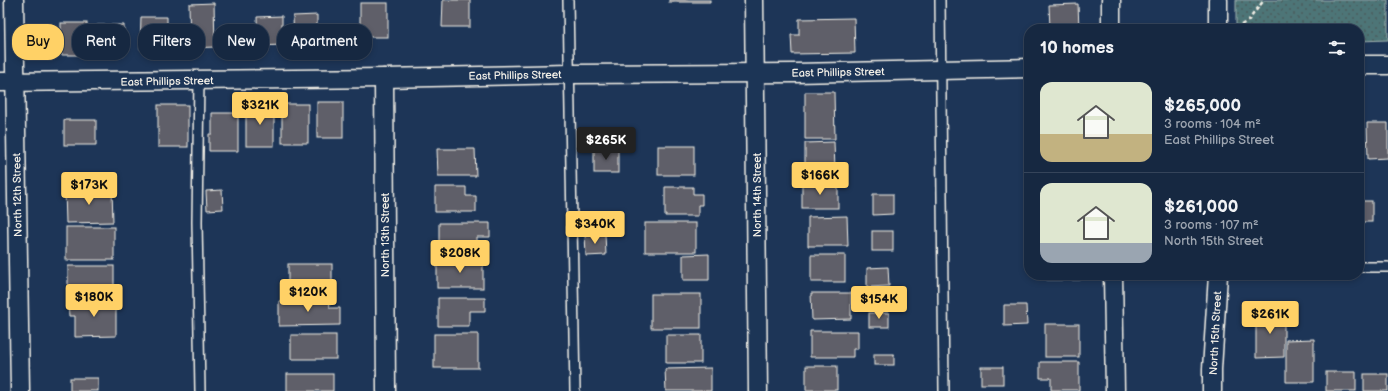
<!DOCTYPE html>
<meta charset="utf-8">
<style>
:root{--surface:#162841;--page:#1f3048;--text:#f1f3f6;--muted:#9ea6b1;--line:#35445a;--accent:#ffd166}
body{margin:0;font-family:"Balsamiq Sans",sans-serif;background:var(--page);color:var(--text);height:100vh;display:flex;flex-direction:column;font-size:15px;white-space:nowrap}
*{box-sizing:border-box;margin:0}
p{font-size:13px;color:var(--muted)}
.icon{flex:none;width:22px;height:22px;fill:none;stroke:currentColor;stroke-width:2;stroke-linecap:round;stroke-linejoin:round}
.map{position:relative;flex:1;overflow:hidden}
.drawer{position:absolute;left:1024px;top:24px;width:340px;height:256px;display:flex;flex-direction:column;background:var(--surface);border-radius:16px;box-shadow:0 2px 6px #0003,0 0 0 1px var(--line)}
.drawer>*{flex:none}
.banner{position:absolute;left:12px;top:24px;width:380px;height:36px;display:flex;gap:8px}
.price{position:absolute;translate:-50% -34px;padding:0 9px;border-radius:4px;background:var(--accent);color:#111;font-size:13px;line-height:26px;filter:drop-shadow(0 1px 2px #0008)}
.price::after{content:'';position:absolute;left:50%;top:24px;width:12px;height:9px;margin-left:-6px;background:inherit;clip-path:polygon(0 0,100% 0,50% 100%)}
.price.active{background:#222;color:#fff}
ul{padding:0;list-style:none}
li{display:flex;align-items:center;gap:12px;height:100px;padding:0 16px}
li+li{border-top:1px solid var(--line)}
li span{display:grid;place-items:center;flex:none;width:112px;height:80px;border-radius:12px;color:#555}
li>.icon{margin-inline-start:auto}
span .icon{width:48px;height:48px;fill:#fffc;stroke-width:1}
li b{font-size:17px}
h2{display:flex;justify-content:space-between;align-items:center;height:48px;padding:0 16px;font-size:17px}
.tag{padding:0 14px;border-radius:16px;background:var(--surface);box-shadow:0 2px 6px #0003,0 0 0 1px var(--line);font-size:14px;line-height:36px}
.tag.active{background:var(--accent);color:#111}
.map>svg:first-child{display:block}
.grass{fill:url(#grass-dots);stroke:#a1b2b0}
.building{fill:#5f5f69;stroke:#f4f1e8}
.lines{fill:none;stroke-linecap:round;stroke-linejoin:round}
.service-casing{stroke:#f4f1e8;stroke-width:12}
.minor-casing{stroke:#f4f1e8;stroke-width:21}
.path{stroke:#f4f1e8;stroke-width:2.5;stroke-dasharray:4 3;stroke-linecap:butt}
.service{stroke:#1d3557;stroke-width:9}
.minor{stroke:#1d3557;stroke-width:18}
.labels{text-anchor:middle;stroke-width:3.5;stroke-linejoin:round;paint-order:stroke}
.street-label{font-size:11px;fill:#f4f1e8;stroke:#1d3557}
</style>
<div class="map">
<svg width="1388" height="391" viewBox="0 0 1388 391">
<defs>
<pattern id="grass-dots" width="8" height="8" patternUnits="userSpaceOnUse"><rect width="8" height="8" fill="#4e7477"/><path d="M2 2h.1M6 6h.1" fill="none" stroke="#4b5c5c" stroke-width="1.8" stroke-linecap="round"/></pattern>
</defs>
<rect width="100%" height="100%" fill="#1d3557"/>
<filter id="ink" filterUnits="userSpaceOnUse"><feTurbulence type="fractalNoise" baseFrequency=".025" numOctaves="2"/><feDisplacementMap in="SourceGraphic" scale="8" xChannelSelector="R" yChannelSelector="G"/><feConvolveMatrix kernelMatrix="1 2 1 2 8 2 1 2 1" color-interpolation-filters="sRGB"/></filter>
<g filter="url(#ink)">
<polygon class="grass" points="1236,0 1388,0 1388,40 1359,41 1359,29 1236,29"/>
<g class="building">
<polygon points="443,0 470,0 470,27 442,27"/>
<rect x="669" y="0" width="41" height="2"/>
<polygon points="214,3 215,47 190,48 189,4"/>
<rect x="360" y="3" width="28" height="34"/>
<polygon points="1078,4 1079,29 1050,29 1049,5"/>
<polygon points="317,15 317,43 294,44 293,16"/>
<polygon points="282,16 282,45 258,46 257,17"/>
<polygon points="141,17 167,17 167,49 140,49"/>
<polygon points="854,18 855,53 792,54 791,35 799,35 799,19"/>
<rect x="61" y="23" width="26" height="32"/>
<polygon points="97,25 124,25 124,56 97,57"/>
<polygon points="805,92 834,92 835,139 805,139"/>
<rect x="317" y="102" width="26" height="36"/>
<rect x="282" y="104" width="26" height="39"/>
<rect x="158" y="105" width="30" height="42"/>
<rect x="246" y="105" width="28" height="41"/>
<polygon points="212,113 238,113 238,151 209,151 209,134 212,134"/>
<rect x="64" y="120" width="32" height="25"/>
<polygon points="1367,123 1388,123 1388,158 1368,159"/>
<polygon points="834,142 835,170 805,170 805,143"/>
<rect x="658" y="146" width="36" height="29"/>
<polygon points="437,149 475,149 476,176 438,176"/>
<rect x="594" y="149" width="24" height="24"/>
<rect x="802" y="183" width="36" height="25"/>
<polygon points="435,187 466,187 466,196 476,196 476,212 435,212"/>
<polygon points="665,187 693,187 693,194 702,194 702,205 698,205 698,216 665,216"/>
<polygon points="112,190 113,222 66,223 65,191"/>
<polygon points="222,190 223,209 207,210 206,191"/>
<polygon points="873,194 893,194 893,214 873,215"/>
<rect x="1359" y="201" width="13" height="21"/>
<polygon points="847,216 848,246 808,246 808,217"/>
<polygon points="439,223 490,223 490,237 477,237 477,252 439,252"/>
<rect x="645" y="223" width="51" height="29"/>
<rect x="66" y="227" width="48" height="33"/>
<rect x="872" y="231" width="21" height="20"/>
<polygon points="585,234 605,234 606,255 586,256"/>
<polygon points="709,254 709,280 683,280 683,255"/>
<rect x="811" y="255" width="34" height="27"/>
<rect x="437" y="260" width="46" height="28"/>
<rect x="288" y="264" width="44" height="30"/>
<rect x="68" y="266" width="46" height="28"/>
<polygon points="888,267 889,286 867,287 867,268"/>
<rect x="1047" y="275" width="33" height="5"/>
<polygon points="811,293 851,293 851,319 812,320"/>
<rect x="651" y="294" width="50" height="34"/>
<polygon points="438,298 485,298 485,311 469,311 469,326 438,326"/>
<polygon points="329,300 330,308 340,308 340,325 279,326 279,301"/>
<polygon points="116,301 116,336 75,337 75,316 69,316 68,302"/>
<polygon points="1004,305 1026,305 1027,325 1004,326"/>
<rect x="869" y="313" width="20" height="14"/>
<polygon points="1256,313 1284,313 1284,357 1256,358"/>
<rect x="1045" y="324" width="34" height="33"/>
<polygon points="810,331 858,331 858,349 853,349 853,357 810,357"/>
<rect x="434" y="334" width="44" height="34"/>
<rect x="291" y="335" width="45" height="24"/>
<rect x="666" y="335" width="35" height="28"/>
<polygon points="1314,339 1314,382 1286,382 1286,340"/>
<rect x="874" y="354" width="20" height="11"/>
<polygon points="1040,362 1079,362 1079,390 1051,390 1051,378 1040,378"/>
<rect x="806" y="366" width="31" height="24"/>
<rect x="981" y="367" width="22" height="17"/>
<polygon points="711,368 711,391 666,391 665,369"/>
<rect x="1326" y="372" width="30" height="19"/>
<rect x="287" y="374" width="46" height="17"/>
<rect x="1364" y="374" width="24" height="17"/>
<rect x="70" y="378" width="28" height="13"/>
</g>
<g class="lines">
<g class="service-casing">
<g id="service">
<polyline points="568,0 575,391"/>
<polyline points="940,0 944,391"/>
<polyline points="199,80 197,222 200,391"/>
<polyline points="1359,267 1388,267"/>
</g>
</g>
<g class="minor-casing">
<g id="minor">
<polyline points="14,0 20,391"/>
<polyline points="754,0 758,391"/>
<polyline points="1111,0 1111,29"/>
<polyline points="1218,0 1218,29"/>
<polyline points="1359,65 1388,65"/>
<polyline points="384,78 386,391"/>
<polyline points="0,82 384,78 569,74 795,73 1029,68"/>
<polyline points="1113,275 1115,391"/>
<polyline points="1212,391 1212,369 1218,275"/>
</g>
</g>
<polyline class="path" points="1241,25 1248,21 1264,0"/>
<use href="#service" class="service"/>
<use href="#minor" class="minor"/>
</g>
</g>
<g class="labels">
<g class="street-label">
<text transform="translate(838 72) rotate(-1)" y="4">East Phillips Street</text>
<text transform="translate(515 75) rotate(-1)" y="4">East Phillips Street</text>
<text transform="translate(167 81) rotate(-1)" y="4">East Phillips Street</text>
<text transform="translate(17 195) rotate(-91)" y="4">North 12th Street</text>
<text transform="translate(757 195) rotate(-90)" y="4">North 14th Street</text>
<text transform="translate(385 235) rotate(-90)" y="4">North 13th Street</text>
<text transform="translate(1215 333) rotate(-87)" y="4">North 15th Street</text>
</g>
</g>
</svg>
<b class="price" style="left:260px;top:126px">$321K</b>
<b class="price active" style="left:606px;top:161px">$265K</b>
<b class="price" style="left:820px;top:196px">$166K</b>
<b class="price" style="left:89px;top:206px">$173K</b>
<b class="price" style="left:595px;top:245px">$340K</b>
<b class="price" style="left:460px;top:274px">$208K</b>
<b class="price" style="left:308px;top:313px">$120K</b>
<b class="price" style="left:94px;top:318px">$180K</b>
<b class="price" style="left:879px;top:320px">$154K</b>
<b class="price" style="left:1270px;top:335px">$261K</b>
<div class="banner">
<a class="tag active">Buy</a>
<a class="tag">Rent</a>
<a class="tag">Filters</a>
<a class="tag">New</a>
<a class="tag">Apartment</a>
</div>
<section class="drawer">
<h2>10 homes<svg class="icon" aria-label="filters" viewBox="0 0 24 24"><path d="M4 7h16M4 17h16"/><circle cx="9" cy="7" r="2"/><circle cx="15" cy="17" r="2"/></svg></h2>
<ul>
<li><span style="background:linear-gradient(#dfe7d0 65%,#c2b280 0)"><svg class="icon" aria-label="home" viewBox="0 0 24 24"><path d="M3 11l9-7 9 7M6 9v11h12V9"/></svg></span><div><b>$265,000</b><p>3 rooms · 104 m²</p><p>East Phillips Street</p></div></li>
<li><span style="background:linear-gradient(#dfe7d0 75%,#9aa5b1 0)"><svg class="icon" aria-label="home" viewBox="0 0 24 24"><path d="M3 11l9-7 9 7M6 9v11h12V9"/></svg></span><div><b>$261,000</b><p>3 rooms · 107 m²</p><p>North 15th Street</p></div></li>
</ul>
</section>
</div>
